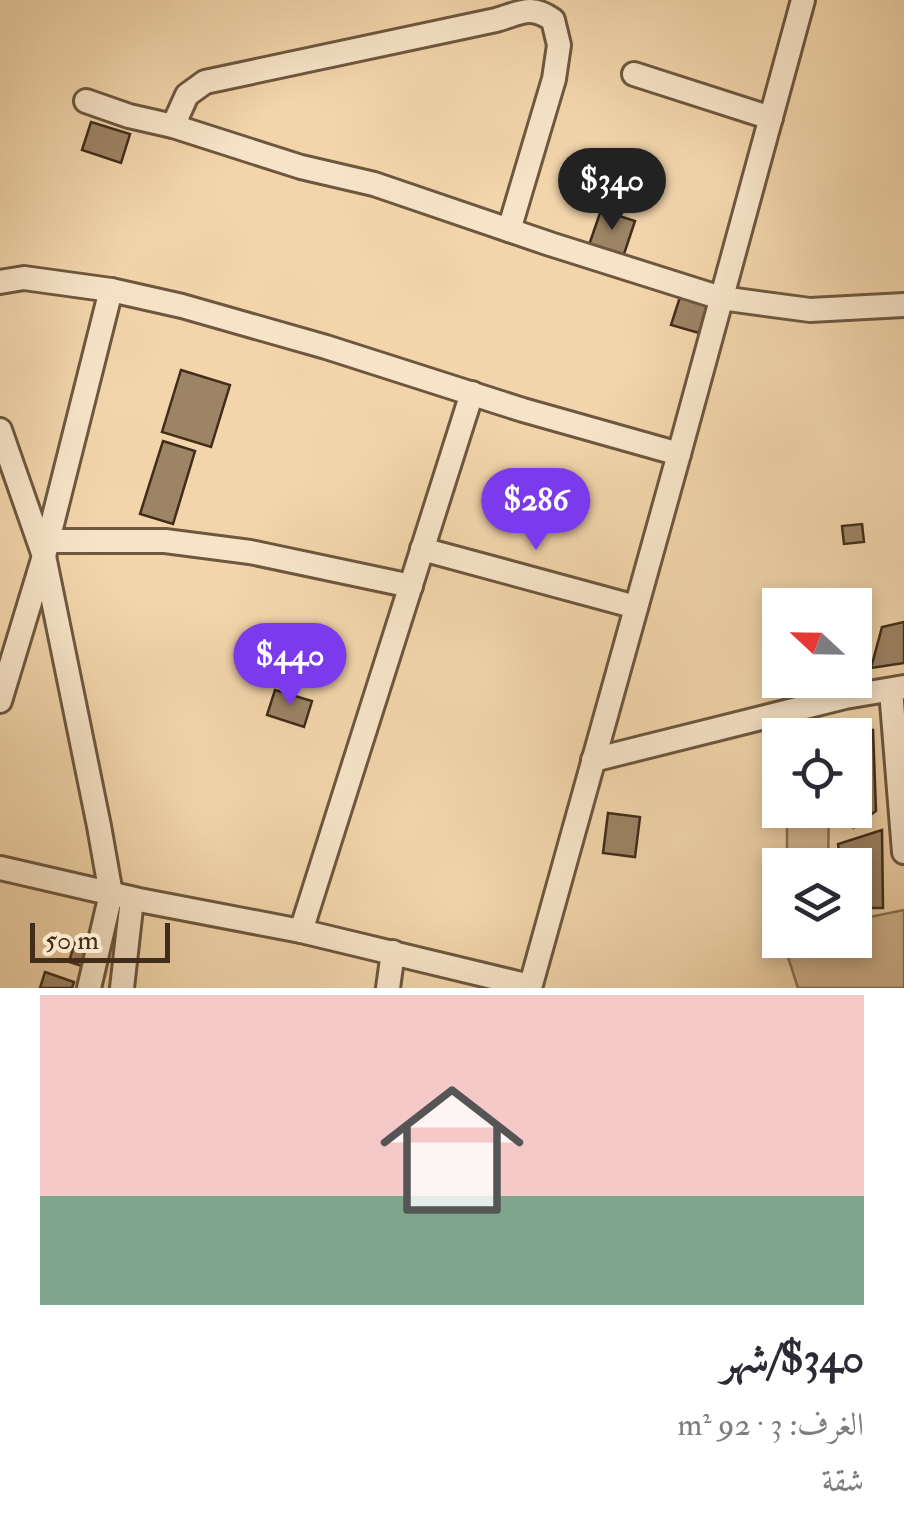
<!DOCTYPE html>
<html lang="ar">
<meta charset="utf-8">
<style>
:root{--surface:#fff;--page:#f7f7f7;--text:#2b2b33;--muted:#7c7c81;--line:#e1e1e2;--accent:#7c3aed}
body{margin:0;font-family:"IM FELL Double Pica",Amiri,serif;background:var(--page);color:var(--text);direction:rtl;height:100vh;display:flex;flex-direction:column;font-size:38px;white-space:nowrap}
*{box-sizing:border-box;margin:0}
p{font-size:32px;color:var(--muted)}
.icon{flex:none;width:55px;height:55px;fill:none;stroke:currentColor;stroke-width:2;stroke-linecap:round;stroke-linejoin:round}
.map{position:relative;height:988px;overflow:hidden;direction:ltr}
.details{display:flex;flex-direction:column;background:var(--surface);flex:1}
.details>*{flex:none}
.needle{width:65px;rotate:292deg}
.fabs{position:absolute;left:762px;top:588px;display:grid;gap:20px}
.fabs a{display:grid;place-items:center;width:110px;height:110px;border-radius:0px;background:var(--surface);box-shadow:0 5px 15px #0003;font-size:50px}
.scale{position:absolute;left:30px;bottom:25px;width:140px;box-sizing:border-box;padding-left:10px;border:5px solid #412d1a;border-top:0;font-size:28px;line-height:35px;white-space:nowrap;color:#412d1a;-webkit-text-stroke:8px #f7e4c8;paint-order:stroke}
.price{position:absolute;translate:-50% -85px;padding:0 22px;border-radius:35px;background:var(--accent);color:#fff;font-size:32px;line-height:65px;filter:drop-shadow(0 2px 5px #0008)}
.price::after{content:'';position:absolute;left:50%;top:60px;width:30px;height:22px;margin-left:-15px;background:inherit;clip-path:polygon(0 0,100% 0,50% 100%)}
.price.current{background:#222;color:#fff}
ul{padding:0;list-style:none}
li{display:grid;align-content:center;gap:20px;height:530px;padding:0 40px}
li+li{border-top:2px solid var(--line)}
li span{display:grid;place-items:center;height:310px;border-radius:0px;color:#555}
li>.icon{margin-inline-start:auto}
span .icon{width:180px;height:180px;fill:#fffc;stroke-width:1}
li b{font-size:42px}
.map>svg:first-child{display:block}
.green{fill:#d4b892;stroke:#8a7256;stroke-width:2.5}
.building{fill:#9d8465;stroke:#412d1a;stroke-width:2.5}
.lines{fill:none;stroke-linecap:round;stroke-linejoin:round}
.minor-casing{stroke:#6d573e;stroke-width:28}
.minor{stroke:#f7e4c8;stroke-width:22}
</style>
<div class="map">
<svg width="904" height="988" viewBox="0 0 904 988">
<rect width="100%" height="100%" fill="#f2d5ab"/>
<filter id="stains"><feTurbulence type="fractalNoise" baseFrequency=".002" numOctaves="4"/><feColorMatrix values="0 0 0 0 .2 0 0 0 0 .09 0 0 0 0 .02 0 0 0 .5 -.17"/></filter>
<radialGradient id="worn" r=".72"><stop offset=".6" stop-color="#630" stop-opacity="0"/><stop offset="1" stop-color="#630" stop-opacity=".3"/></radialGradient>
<g class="green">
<polygon points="787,810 829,810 828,865 787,865"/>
<polygon points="904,910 904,988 798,988 786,951 786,940 855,940 855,920"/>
</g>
<g class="building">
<polygon points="91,122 130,134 121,163 82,150"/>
<polygon points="600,169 617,174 608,199 591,193"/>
<polygon points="601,210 635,221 623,257 589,245"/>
<polygon points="680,297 707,305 699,333 671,325"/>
<polygon points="181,370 230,385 211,447 162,432"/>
<polygon points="163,441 195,451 173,524 140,514"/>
<polygon points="862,524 864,542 844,544 842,526"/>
<polygon points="904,622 904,663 871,668 882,627"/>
<polygon points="275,690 312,701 304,727 267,715"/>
<polygon points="854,726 873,730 876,811 854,827"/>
<polygon points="608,813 640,817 635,857 603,853"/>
<polygon points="882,830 883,908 855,908 855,865 841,865 838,844"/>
<polygon points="76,938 92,943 85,967 69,962"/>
<polygon points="45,972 74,982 72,988 40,988"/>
</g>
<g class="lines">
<g class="minor-casing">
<g id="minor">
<polyline points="634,74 771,118"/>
<polyline points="86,101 129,116 173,126 301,167 374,184 550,244 721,298 810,310 904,305"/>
<path d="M173,126L187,95L205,82L496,20C521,13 530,4 553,20L559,45L554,79L509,230"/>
<polyline points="0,282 24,278 111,290 182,306 326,347 523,410 679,454"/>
<polyline points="0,430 44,556 99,826 111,894 89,988"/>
<polyline points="47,541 165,541 250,552 411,586"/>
<polyline points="422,549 636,607"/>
<polyline points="891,690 904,852"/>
<polyline points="0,701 44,556 111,290"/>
<polyline points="593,760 845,697 904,687"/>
<polyline points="0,868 139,900 301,931 530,986"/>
<polyline points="301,931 472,393"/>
<polyline points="122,988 132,899"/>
<polyline points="388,988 393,952"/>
<polyline points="530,988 679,454 803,0"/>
</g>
</g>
<use href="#minor" class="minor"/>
</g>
<rect width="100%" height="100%" filter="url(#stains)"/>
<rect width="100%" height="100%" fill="url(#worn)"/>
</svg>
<div class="fabs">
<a><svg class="needle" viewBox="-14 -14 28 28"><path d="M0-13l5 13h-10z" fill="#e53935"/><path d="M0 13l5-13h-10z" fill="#7c7c81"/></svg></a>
<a><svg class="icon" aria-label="locate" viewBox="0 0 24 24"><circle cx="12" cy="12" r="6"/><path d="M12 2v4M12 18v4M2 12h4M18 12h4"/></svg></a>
<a><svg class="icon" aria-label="layers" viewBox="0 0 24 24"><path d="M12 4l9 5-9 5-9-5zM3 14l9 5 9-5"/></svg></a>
</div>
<div class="scale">50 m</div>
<b class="price current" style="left:612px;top:233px">$340</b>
<b class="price" style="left:536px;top:553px">$286</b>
<b class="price" style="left:290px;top:708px">$440</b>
</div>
<section class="details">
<ul>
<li><span style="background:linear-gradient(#f6c9c9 65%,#7fa58c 0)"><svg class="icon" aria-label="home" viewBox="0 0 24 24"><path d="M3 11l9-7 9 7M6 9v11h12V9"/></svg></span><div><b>$340/شهر</b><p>الغرف: 3 · 92 m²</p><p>شقة</p></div></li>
</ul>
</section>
